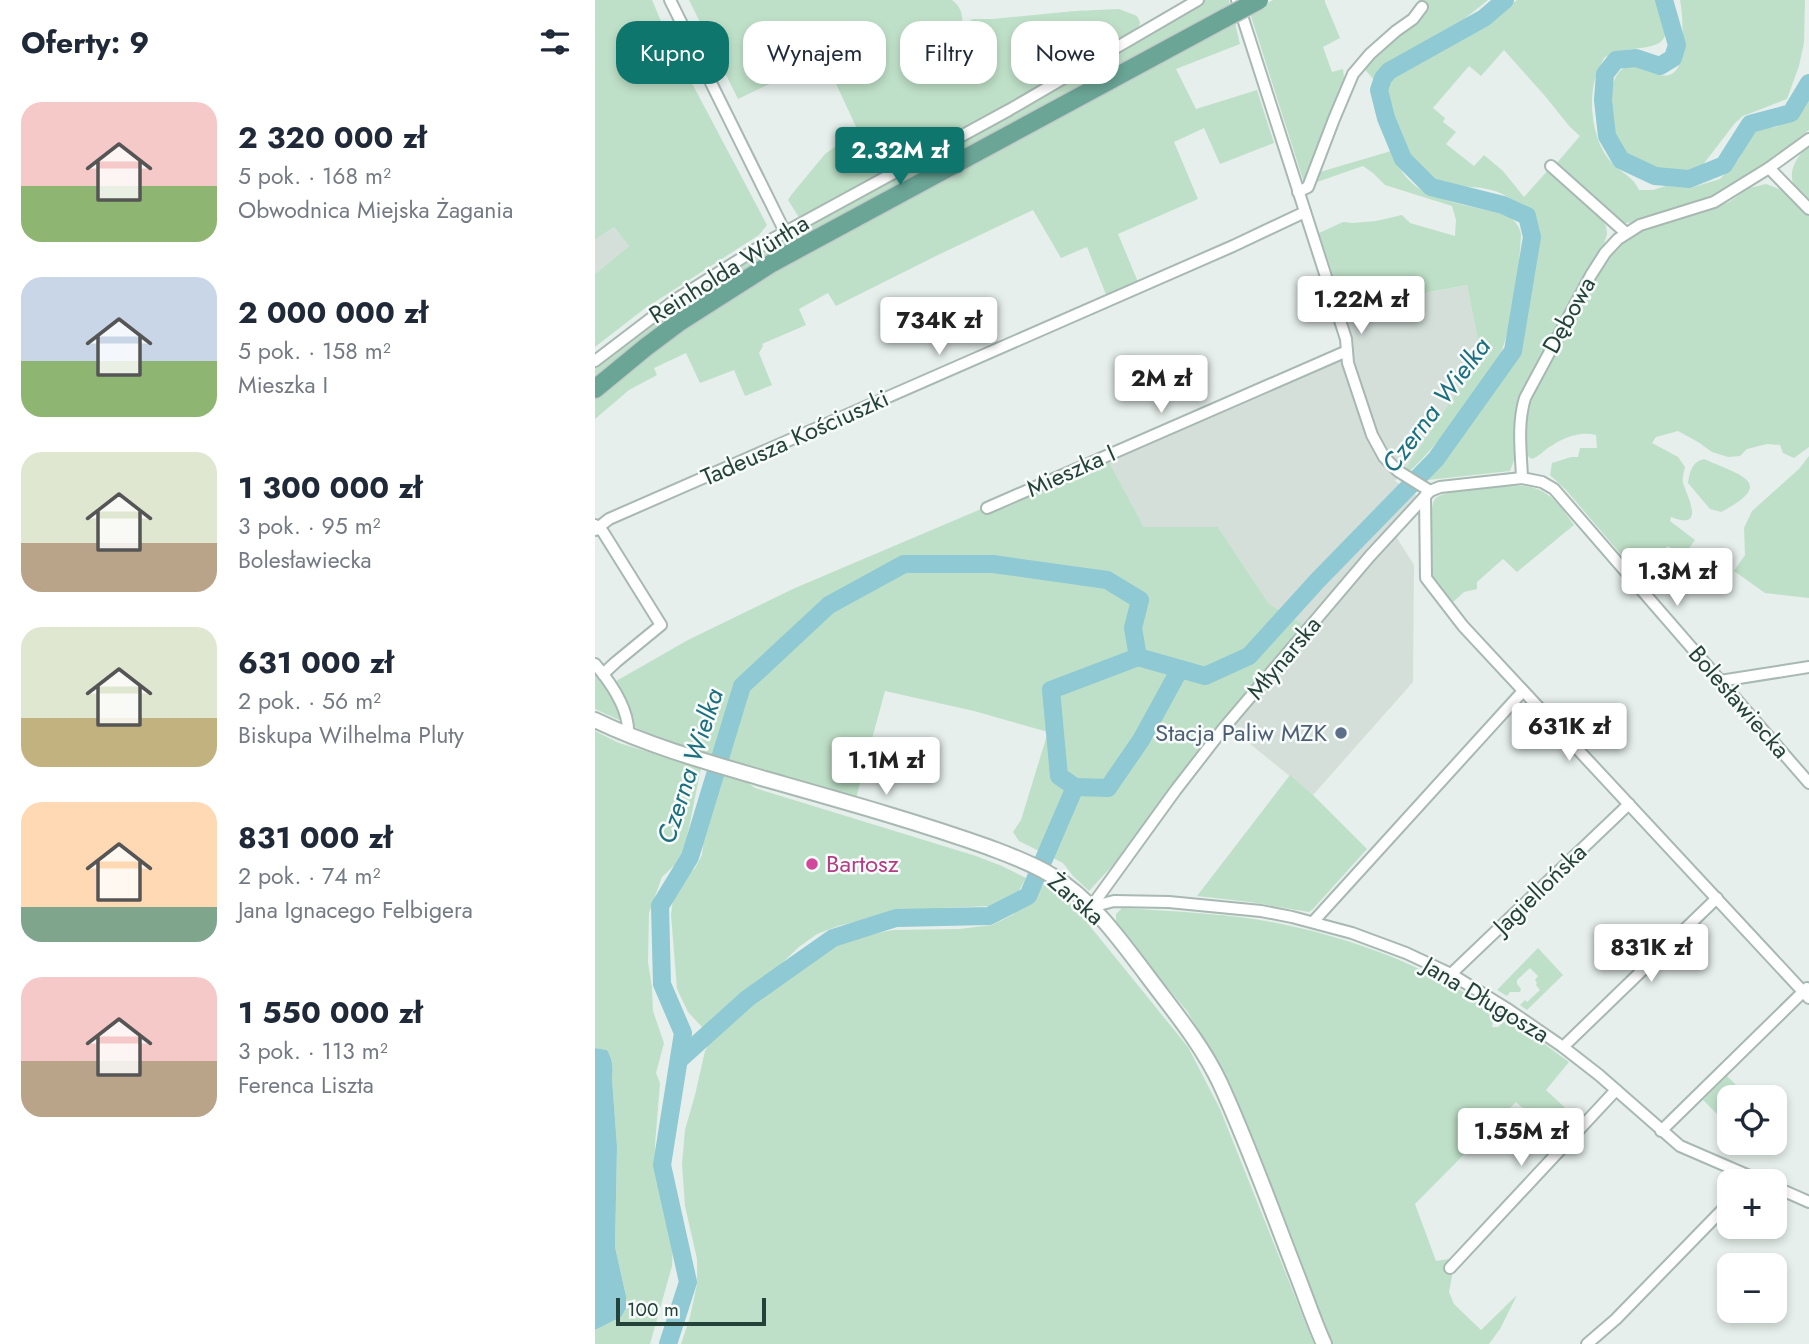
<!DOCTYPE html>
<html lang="pl">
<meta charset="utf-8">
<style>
:root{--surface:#fff;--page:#f2f2f3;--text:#1f2937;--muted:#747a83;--accent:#0f766e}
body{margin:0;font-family:Jost,sans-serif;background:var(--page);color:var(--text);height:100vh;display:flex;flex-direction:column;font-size:26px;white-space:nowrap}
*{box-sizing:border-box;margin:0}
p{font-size:23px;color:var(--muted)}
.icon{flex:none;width:38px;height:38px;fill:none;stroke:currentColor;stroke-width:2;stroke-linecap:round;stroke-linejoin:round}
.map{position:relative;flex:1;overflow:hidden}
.drawer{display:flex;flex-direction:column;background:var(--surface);width:595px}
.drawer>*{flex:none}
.banner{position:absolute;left:21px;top:21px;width:665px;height:63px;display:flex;gap:14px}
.tools{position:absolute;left:1122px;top:1085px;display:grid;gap:14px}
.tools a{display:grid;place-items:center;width:70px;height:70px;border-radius:14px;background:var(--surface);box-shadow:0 4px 10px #0003;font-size:35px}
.scale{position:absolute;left:21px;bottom:18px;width:150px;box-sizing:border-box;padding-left:7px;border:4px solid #24423a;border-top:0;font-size:19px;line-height:24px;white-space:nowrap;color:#24423a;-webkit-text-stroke:5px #f7fbf9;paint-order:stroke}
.price{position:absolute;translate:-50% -60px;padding:0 16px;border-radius:7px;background:#fff;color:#222;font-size:23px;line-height:46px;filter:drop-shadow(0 2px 4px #0008)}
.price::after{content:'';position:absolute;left:50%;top:42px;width:21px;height:16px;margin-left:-10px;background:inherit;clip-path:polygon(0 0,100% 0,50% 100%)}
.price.active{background:var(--accent);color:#fff}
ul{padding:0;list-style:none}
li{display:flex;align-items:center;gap:21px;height:175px;padding:0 21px}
li span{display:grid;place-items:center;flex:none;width:196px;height:140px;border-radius:21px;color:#555}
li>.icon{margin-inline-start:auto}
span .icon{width:84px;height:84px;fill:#fffc;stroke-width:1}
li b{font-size:30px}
h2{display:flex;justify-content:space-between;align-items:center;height:84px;padding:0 21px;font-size:30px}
.tag{padding:0 24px;border-radius:21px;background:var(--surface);box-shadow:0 4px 10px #0003;font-size:24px;line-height:63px}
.tag.active{background:var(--accent);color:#fff}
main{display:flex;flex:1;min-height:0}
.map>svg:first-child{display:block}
.built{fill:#d4dfda}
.green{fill:#bfe0c8}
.water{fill:#8ec9d4}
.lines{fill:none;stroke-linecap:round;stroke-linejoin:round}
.river{stroke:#8ec9d4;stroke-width:18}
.minor-casing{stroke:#a8b8b2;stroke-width:14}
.tertiary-casing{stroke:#a8b8b2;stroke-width:18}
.primary-casing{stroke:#c2cac8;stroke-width:21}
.minor{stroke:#fff;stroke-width:10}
.tertiary{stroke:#fff;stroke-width:14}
.primary{stroke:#6aa596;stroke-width:18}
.primary-bridge-casing{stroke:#c2cac8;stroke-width:21;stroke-linecap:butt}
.primary-bridge{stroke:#6aa596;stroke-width:18}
.service-dot{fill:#5c6f8a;stroke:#f7fbf9;stroke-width:2.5}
.hotel-dot{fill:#d1479c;stroke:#f7fbf9;stroke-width:2.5}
.labels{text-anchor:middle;stroke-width:5;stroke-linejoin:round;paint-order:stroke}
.street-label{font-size:24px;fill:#24423a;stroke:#f7fbf9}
.service-label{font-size:24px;fill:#4e5e75;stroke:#f7fbf9;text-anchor:end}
.hotel-label{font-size:24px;fill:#b23c85;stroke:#f7fbf9;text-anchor:start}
.water-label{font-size:26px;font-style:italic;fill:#1c6f80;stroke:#f7fbf9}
</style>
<main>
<section class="drawer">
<h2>Oferty: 9<svg class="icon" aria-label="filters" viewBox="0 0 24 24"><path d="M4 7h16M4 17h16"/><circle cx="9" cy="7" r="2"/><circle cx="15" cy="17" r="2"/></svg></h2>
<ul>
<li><span style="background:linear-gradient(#f6c9c9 60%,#8fb573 0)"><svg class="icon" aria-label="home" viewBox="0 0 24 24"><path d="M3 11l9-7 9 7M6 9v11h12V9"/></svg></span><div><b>2 320 000 zł</b><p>5 pok. · 168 m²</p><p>Obwodnica Miejska Żagania</p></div></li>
<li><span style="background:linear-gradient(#c9d6e8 60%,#8fb573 0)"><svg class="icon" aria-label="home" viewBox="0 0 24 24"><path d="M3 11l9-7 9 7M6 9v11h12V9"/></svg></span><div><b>2 000 000 zł</b><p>5 pok. · 158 m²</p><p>Mieszka I</p></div></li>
<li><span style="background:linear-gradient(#dfe7d0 65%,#b9a48a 0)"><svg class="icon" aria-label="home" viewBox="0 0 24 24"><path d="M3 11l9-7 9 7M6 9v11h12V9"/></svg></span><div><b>1 300 000 zł</b><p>3 pok. · 95 m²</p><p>Bolesławiecka</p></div></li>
<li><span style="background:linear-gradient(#dfe7d0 65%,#c2b280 0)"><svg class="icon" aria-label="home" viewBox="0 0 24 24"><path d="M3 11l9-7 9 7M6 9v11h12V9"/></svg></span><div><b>631 000 zł</b><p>2 pok. · 56 m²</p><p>Biskupa Wilhelma Pluty</p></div></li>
<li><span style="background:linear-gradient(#ffd9b3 75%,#7fa58c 0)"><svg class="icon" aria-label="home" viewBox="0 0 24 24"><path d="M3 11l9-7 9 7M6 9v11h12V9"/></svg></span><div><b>831 000 zł</b><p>2 pok. · 74 m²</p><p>Jana Ignacego Felbigera</p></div></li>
<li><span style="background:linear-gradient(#f6c9c9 60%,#b9a48a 0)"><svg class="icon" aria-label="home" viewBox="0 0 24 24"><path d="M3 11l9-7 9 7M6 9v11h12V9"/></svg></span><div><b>1 550 000 zł</b><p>3 pok. · 113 m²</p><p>Ferenca Liszta</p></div></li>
</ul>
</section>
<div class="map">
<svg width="1214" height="1344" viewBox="0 0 1214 1344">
<rect width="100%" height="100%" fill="#e6efeb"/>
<g class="built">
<polygon points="19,227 34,246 0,274 0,240"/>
<polygon points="872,285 886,356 813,466 800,481 827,499 802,538 819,565 818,682 718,795 633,726 715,628 674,604 623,527 549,527 511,456 752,351 742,310"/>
</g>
<g class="green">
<polygon points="0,0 57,0 74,40 172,225 164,235 49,309 0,347 0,274 34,246 19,227 0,240"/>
<path d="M94,0H357C366,7 368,14 367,25L378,19H397L480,11L524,9L542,16L545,22L544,26L538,33L498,58L267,185C244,193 226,208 205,219L193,200L197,194L230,154L263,131L229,58L143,99Z"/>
<polygon points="605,0 634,0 635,6 304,187 0,381 0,365 58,320 136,267"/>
<polygon points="678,0 730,0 730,2 745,38 728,47 737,72 748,69 750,86 711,183 709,183 655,13"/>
<polygon points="823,0 893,0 858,28 793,63 779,80 766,65 802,30 826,3"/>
<path d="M922,0H1061C1094,65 1035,38 1009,58C1006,65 1002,72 1000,79C993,105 998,143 1017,163C1026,173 1038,176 1044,190H1058L1071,186L1095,188L1125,179L1144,159L1154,135L1164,129L1181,127L1201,117L1214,99V130L1153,176L1120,196L1045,221L1031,223L1026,222L960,165L985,136L975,127L950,96L909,50L886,76L874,66L838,108L850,118L848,122L861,132L851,144L879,166L889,155L908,171L929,197L954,169L1006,216L1011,226L1012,234L1008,247L996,263L956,336L926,395L921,411L920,425L921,455L915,471L833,480L834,475L889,402L924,348L930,331L932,301L942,224C940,214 934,210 926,205C915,198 904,191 892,189C875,185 854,189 838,181C821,171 803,143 799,124C798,119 799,114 797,108C791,91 788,83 804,71L874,35Z"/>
<path d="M1085,0H1210L1209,43L1204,66L1192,99L1148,116L1140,123L1107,166C1093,174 1075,172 1060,168C1046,165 1033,157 1025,145C1013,130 1009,73 1032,67C1049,62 1068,87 1082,69C1090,58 1088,14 1085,0Z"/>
<polygon points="640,23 645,44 581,69 601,109 662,90 679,143 625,164 609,128 579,142 603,199 523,234 543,282 512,297 492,247 466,258 438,210 343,255 241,306 233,293 204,309 211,325 167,344 168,346 164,353 177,385 150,396 139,370 105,383 91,353 59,368 62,375 34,390 0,419 0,396 127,301 475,107"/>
<path d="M1214,147V202C1210,198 1204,194 1201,189C1191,173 1201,156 1214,147Z"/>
<path d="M796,151C802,162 807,175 817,183C836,201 886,208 912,215C919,220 924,225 926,234C924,272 918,332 900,366C892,382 879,396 868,410C851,431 835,452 815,471L811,468L886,356L872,285L749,308L724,233L748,222L758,223L781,221L807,215L815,223L860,236L861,220L857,206L790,185L778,173L768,166L722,182L725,172Z"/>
<path d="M1171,184L1187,190L1214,216V447L1199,458L1188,453L1185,445L1172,444L1152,449L1145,456L1133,457L1117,452L1103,442L1083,431L1061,437L1057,443L1083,457L1090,467C1089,472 1087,478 1088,483C1093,498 1111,531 1076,517L1075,521L1100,540L1089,555L1073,546L1041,572L971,490L955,475L957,463L976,457H983L985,448H1002L1001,435C985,431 970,437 956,446C949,450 945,456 937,459L931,455L930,444L931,407L1007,265L1021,248L1029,239L1044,232L1106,213L1134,202L1154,188Z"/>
<polygon points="511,456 549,527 623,527 674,604 715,628 541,840 494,891 478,876 468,863 424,841 418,832 426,820 453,732 379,711 290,691 261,798 70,741 0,709 0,670 16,684 93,640 200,588"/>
<polygon points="1214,456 1214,598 1170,593 1139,571 1150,555 1149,528 1157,511 1204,469"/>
<path d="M1109,459C1144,475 1183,482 1126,512L1115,509L1093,483C1094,472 1098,461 1109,459Z"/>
<path d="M928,486C954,488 965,506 979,525L922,572L908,559L882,582V589L869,592L857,603L837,578V510C837,507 838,502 840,499C848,488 913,486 928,486Z"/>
<path d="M0,731L24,743L106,768L88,857L67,877L54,913L53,962L57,987L58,1011L69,1043L61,1073L65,1083L60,1145L61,1166L73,1211L78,1240L77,1266L55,1344H0V1330L26,1317L31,1296L20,1247L22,1146L17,1079C18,1068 18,1060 12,1050L0,1048Z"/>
<polygon points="126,773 149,780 160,788 381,856 407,866 431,878 420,898 410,903 396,906 346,908 286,916 243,926 222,934 204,947 151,997 115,1026 108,1028 93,1012 82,989 76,915 78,899 86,882 100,868 107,855 109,835"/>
<polygon points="695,775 718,795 772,849 718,909 714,912 655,902 602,896"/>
<polygon points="449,884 473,899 593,1047 625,1109 719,1344 86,1344 95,1317 102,1284 102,1259 90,1206 87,1164 90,1130 100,1095 110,1051 121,1033 154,1003 227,948 248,940 298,930 364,929 397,925 417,915 433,902"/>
<path d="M527,908C573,911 620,913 665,920C752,935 828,964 901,1012L897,1027H903L913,1018L974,1062L951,1090L983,1120L964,1141L921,1102L820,1204L841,1261L854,1259L857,1276L854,1292L859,1304L886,1330L922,1295L905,1329L894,1344H738L649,1125L621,1060L592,1011L540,949L521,923V914Z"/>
<polygon points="943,948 968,975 932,1010 925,1005 930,1000 932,1002 945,990 941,985 942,983 940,980 943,976 935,968 922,980 922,984 926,989 925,992 915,992 912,996 902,990"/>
<polygon points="1132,1076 1153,1097 1134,1097 1134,1126 1108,1100"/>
</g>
<path class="water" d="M0,1048L12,1050C18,1060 18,1068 17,1079L22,1146L20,1247L31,1296V1308L26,1317L0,1330Z"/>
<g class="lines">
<g class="river">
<polyline points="1069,0 1082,45 1078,58 1065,66 1041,58 1021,60 1010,74 1008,100 1012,136 1026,160 1060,176 1094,179 1129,165 1155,124 1196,113 1214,83"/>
<polyline points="480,787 464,776 456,690 543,657"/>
<polyline points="84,1060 153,998 238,938 301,918 394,916 433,896 480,787 513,788 546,740 585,669"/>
<polyline points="73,1344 93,1282 67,1165 88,1033 67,984 65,906 95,857 147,686 234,605 309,564 398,564 512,580 545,600 538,628 543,657 610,676 654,656 723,580 841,459 918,351 937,237 932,216 908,205 836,187 808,159 791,118 784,90 788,78 794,71 889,18 910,0"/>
</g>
<g class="minor-casing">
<g id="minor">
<polyline points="75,0 190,232"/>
<polyline points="642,0 751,339 753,363 777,435 789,457 803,471 835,491"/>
<polyline points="956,166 1031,233"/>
<polyline points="1174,168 1214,209"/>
<polyline points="703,192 713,187 739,119 758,74 775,54 801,31 818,19 827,7"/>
<polyline points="0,361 80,300 174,241 414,110 603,0"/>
<path d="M927,478C926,452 922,424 930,398L996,275L1010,253L1023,239L1045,225L1119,202L1174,168L1214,139"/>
<polyline points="830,496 831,578 868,626 1214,998"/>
<polyline points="392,508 752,351"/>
<polyline points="0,525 8,532 66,625 21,662 8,674"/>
<polyline points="0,530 14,519 638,246 710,212"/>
<path d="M0,664C16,683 35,710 33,735"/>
<polyline points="1125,681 1214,667"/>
<polyline points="496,907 580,791 628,729 775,556 835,491 845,487 927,478 947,482 959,489 1214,783"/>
<polyline points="496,907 519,901 574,902 666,911 697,917 757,933 811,953 856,974 914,1010 968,1047 1004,1075 1085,1146 1166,1181"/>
<polyline points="718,922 928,691"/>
<polyline points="856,974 1034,804"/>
<polyline points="968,1047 1122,898"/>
<polyline points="1066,1131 1212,988"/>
<polyline points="1180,1187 1214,1202"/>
<polyline points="855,1268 1021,1090"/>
<polyline points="992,1344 1021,1319 1134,1203"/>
</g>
</g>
<g class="tertiary-casing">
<path id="tertiary" d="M0,720C54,746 112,762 170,779C244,800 320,821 393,847C414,855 437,863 456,875C495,898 524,938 551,974C577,1009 606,1043 625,1083C654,1146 677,1211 702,1275C711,1298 719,1322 729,1344"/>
</g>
<g class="primary-casing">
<polyline id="primary" points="0,389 51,347 83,323 177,263 630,18"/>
</g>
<use href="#minor" class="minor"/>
<use href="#tertiary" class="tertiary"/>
<use href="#primary" class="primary"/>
<g class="primary-bridge-casing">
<polyline id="primary-bridge" points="630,18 664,0"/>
</g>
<use href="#primary-bridge" class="primary-bridge"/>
</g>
<circle class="service-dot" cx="746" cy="733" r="7"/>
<circle class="hotel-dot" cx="217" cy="864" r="7"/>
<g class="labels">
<g class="street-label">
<text transform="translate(134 269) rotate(-32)" y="8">Reinholda Würtha</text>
<text transform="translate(974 315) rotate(-61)" y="8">Dębowa</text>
<text transform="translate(200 438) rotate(-24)" y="8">Tadeusza Kościuszki</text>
<text transform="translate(476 471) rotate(-24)" y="8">Mieszka I</text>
<text transform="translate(689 658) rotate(-50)" y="8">Młynarska</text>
<text transform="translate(1144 702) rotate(49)" y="8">Bolesławiecka</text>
<text transform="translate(945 889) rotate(-44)" y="8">Jagiellońska</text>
<text transform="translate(481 899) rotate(41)" y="8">Żarska</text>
<text transform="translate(891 1000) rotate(31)" y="8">Jana Długosza</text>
</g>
<g class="service-label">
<text x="732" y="741">Stacja Paliw MZK</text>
</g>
<g class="hotel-label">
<text x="231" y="872">Bartosz</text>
</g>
<g class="water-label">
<text transform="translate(841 405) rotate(-53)" y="9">Czerna Wielka</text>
<text transform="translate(95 766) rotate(-72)" y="9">Czerna Wielka</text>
</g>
</g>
</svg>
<div class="tools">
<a><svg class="icon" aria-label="locate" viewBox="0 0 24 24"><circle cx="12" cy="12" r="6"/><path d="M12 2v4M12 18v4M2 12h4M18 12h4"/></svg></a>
<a>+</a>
<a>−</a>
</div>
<div class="scale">100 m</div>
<b class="price active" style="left:305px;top:187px">2.32M zł</b>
<b class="price" style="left:766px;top:336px">1.22M zł</b>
<b class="price" style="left:344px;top:357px">734K zł</b>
<b class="price" style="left:566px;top:415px">2M zł</b>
<b class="price" style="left:1082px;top:608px">1.3M zł</b>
<b class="price" style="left:974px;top:763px">631K zł</b>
<b class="price" style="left:291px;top:797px">1.1M zł</b>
<b class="price" style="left:1056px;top:984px">831K zł</b>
<b class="price" style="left:926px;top:1168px">1.55M zł</b>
<div class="banner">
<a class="tag active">Kupno</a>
<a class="tag">Wynajem</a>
<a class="tag">Filtry</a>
<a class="tag">Nowe</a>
</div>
</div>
</main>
